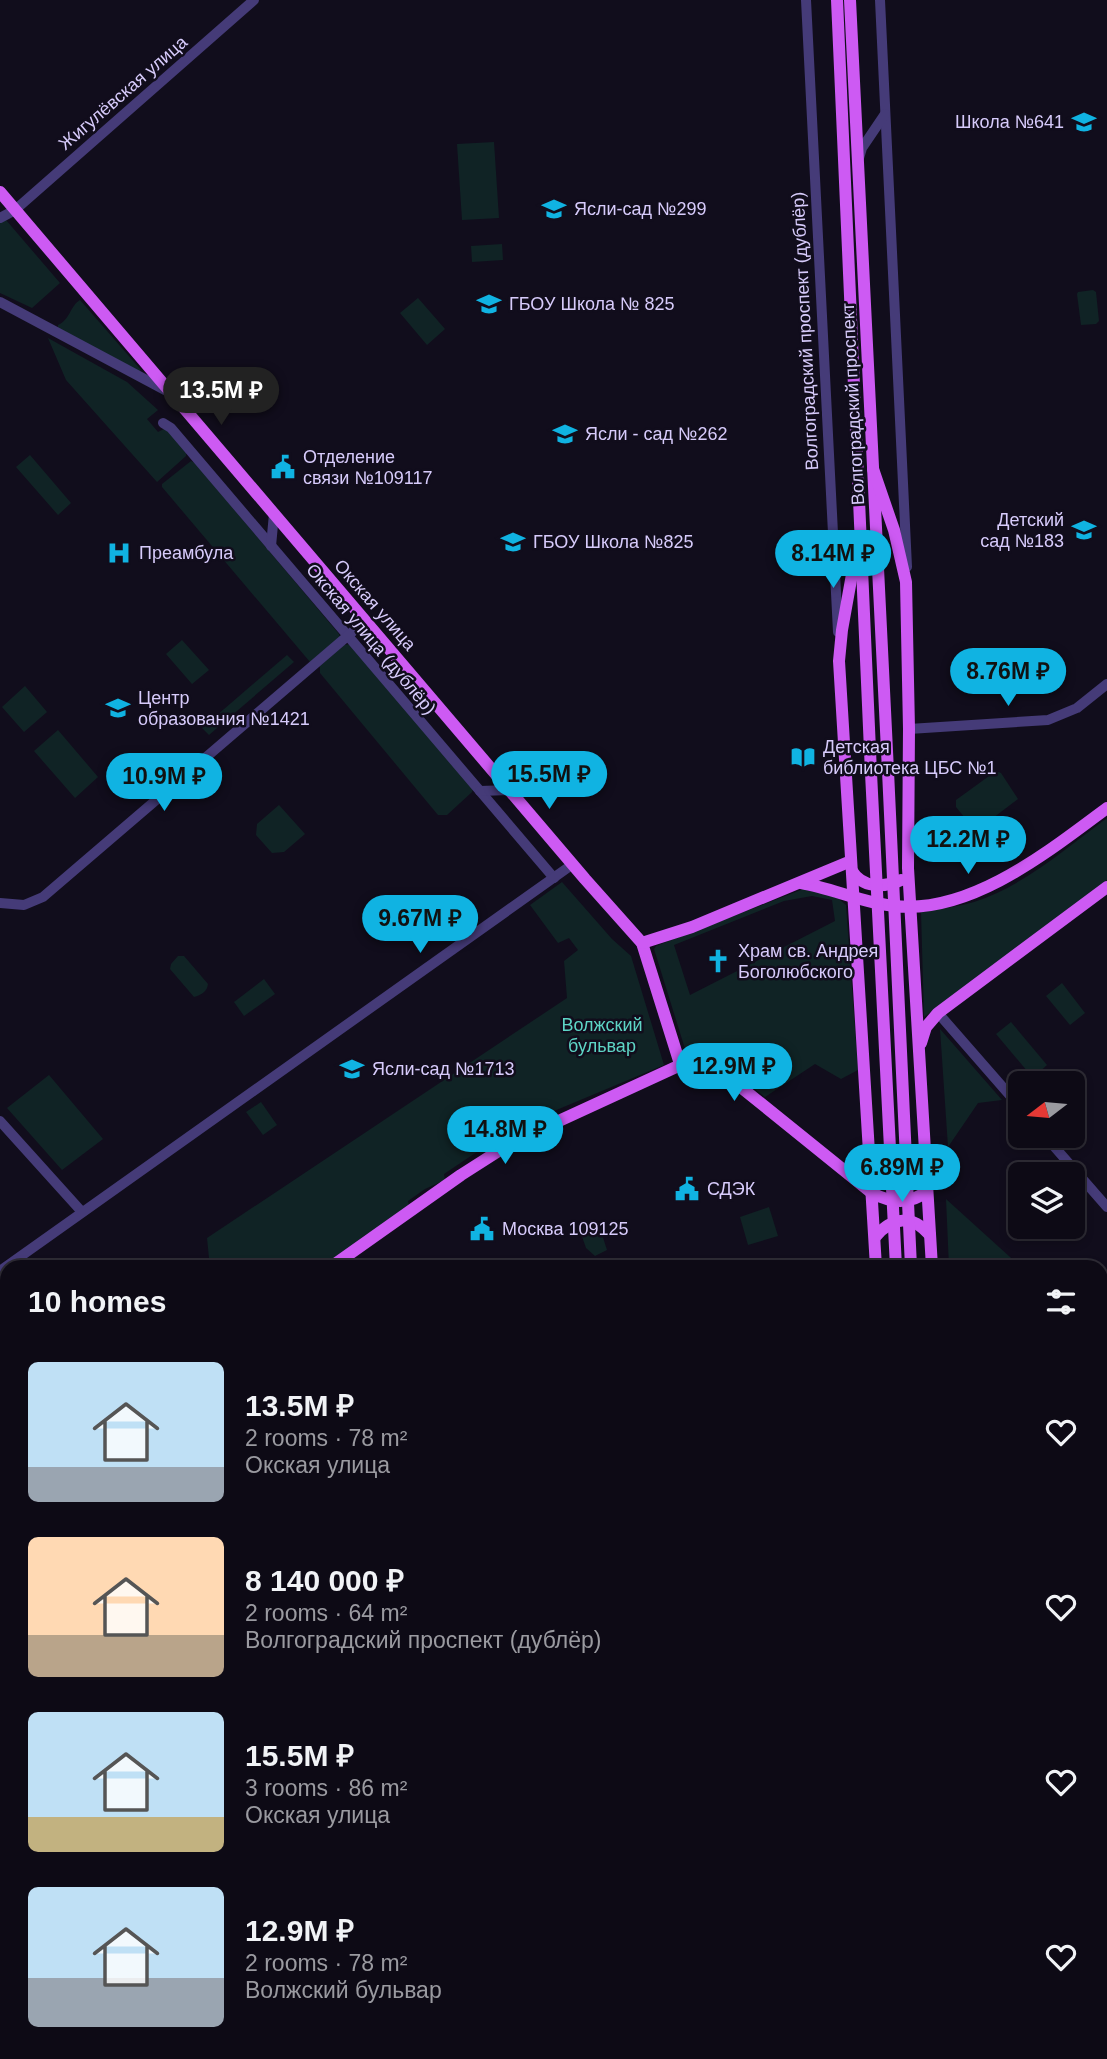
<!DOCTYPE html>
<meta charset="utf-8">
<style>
:root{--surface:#0d0a15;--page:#1b1822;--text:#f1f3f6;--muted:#9a9aa0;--line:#2d2b34;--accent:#10b3e2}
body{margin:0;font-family:Helvetica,sans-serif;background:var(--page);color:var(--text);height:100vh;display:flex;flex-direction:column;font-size:26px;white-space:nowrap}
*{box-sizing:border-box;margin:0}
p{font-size:23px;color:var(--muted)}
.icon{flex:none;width:38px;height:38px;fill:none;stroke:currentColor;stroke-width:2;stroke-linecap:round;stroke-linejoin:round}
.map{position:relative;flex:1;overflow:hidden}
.sheet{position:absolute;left:0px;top:1260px;width:1108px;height:800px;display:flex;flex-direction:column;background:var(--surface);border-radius:21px 21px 0 0;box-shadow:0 4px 10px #0003,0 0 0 2px var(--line)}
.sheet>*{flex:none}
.needle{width:46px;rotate:254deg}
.fabs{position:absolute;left:1008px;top:1071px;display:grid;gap:14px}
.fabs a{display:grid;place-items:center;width:77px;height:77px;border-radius:10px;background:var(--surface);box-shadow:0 4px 10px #0003,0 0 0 2px var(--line);font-size:35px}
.price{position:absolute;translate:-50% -60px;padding:0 16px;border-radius:24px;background:var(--accent);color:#111;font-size:23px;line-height:46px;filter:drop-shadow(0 2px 4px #0008)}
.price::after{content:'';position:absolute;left:50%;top:42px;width:21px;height:16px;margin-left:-10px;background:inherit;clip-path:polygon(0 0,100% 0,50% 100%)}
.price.active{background:#222;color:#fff}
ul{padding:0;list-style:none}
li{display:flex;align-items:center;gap:21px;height:175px;padding:0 28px}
li span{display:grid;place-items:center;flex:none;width:196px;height:140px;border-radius:10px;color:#555}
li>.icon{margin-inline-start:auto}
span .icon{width:84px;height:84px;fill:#fffc;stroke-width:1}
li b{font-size:30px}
h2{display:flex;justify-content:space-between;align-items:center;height:84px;padding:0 28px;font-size:30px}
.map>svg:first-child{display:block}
.green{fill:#102325;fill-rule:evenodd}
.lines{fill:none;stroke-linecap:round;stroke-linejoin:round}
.major-tunnel{stroke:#2f2a3d;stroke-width:12;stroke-dasharray:12 6;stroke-linecap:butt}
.minor{stroke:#453b78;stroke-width:10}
.major{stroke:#cd5af3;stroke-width:12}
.major-bridge{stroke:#cd5af3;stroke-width:12}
.labels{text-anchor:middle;stroke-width:5;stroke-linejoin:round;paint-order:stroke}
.street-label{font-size:18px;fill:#d7cbfb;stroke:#110d1c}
.poi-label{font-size:18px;fill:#d7cbfb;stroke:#110d1c;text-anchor:start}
.park-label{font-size:18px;fill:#5ed5c6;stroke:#110d1c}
</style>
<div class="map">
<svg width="1107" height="2059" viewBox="0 0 1107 2059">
<rect width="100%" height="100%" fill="#110d1c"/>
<g class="green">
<polygon points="494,142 499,218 462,220 457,144"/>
<polygon points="6,220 60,283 32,308 0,293 0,222"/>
<polygon points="502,244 503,260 472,262 471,246"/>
<polygon points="1093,290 1096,292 1099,321 1096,324 1081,325 1077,294 1078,292"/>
<polygon points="418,298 445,329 427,345 400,313"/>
<path d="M80,300L141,370L139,372L58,328V325C70,320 70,306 80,300Z"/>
<polygon points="48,338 127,382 158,410 147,419 158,432 166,428 186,453 186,456 157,482 66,380"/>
<polygon points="30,455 71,503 58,515 16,467"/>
<polygon points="191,461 195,463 339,634 340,637 310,662 162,487 162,484"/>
<polygon points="182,640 209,670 192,684 166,654"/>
<polygon points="351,644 473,789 472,792 447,815 438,815 320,673 320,666 344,645"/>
<polygon points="287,655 294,662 209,735 202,728"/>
<polygon points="25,686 47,712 24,732 2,707"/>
<polygon points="58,730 98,777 75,798 34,751"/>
<polygon points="996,771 1001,773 1018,799 981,827 974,829 956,807 956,800"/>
<polygon points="279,805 305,834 284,852 272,853 256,835 257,824"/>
<path d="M1107,818V880L924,1017L921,912C938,909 957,907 974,902C1024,886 1066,848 1107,818Z"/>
<polygon points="562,882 612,939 631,956 664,1065 511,1129 444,1174 445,1180 425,1189 408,1201 409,1206 376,1231 365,1235 327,1266 196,1267 209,1258 207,1238 567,998 564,961 578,950 569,938 558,943 530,905"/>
<path d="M806,888L839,896L840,900L846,905L858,1070L841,1079L815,1064L765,1097C749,1085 732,1067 713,1059C704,1055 693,1058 686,1052L654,949L656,946ZM812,896L832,900L835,921L690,995L674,945L784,901Z"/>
<path d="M178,956H184L208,984C207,992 201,995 194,997L170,969L171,964Z"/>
<polygon points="264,979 275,994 244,1016 234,1002"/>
<polygon points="1062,983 1085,1013 1070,1025 1046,996"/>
<polygon points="1011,1022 1047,1065 1033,1078 996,1034"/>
<polygon points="940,1029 1002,1100 978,1103 948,1147"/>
<polygon points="49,1075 103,1139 62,1170 7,1108"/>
<polygon points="261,1102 277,1125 263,1135 246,1112"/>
<polygon points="946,1199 1021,1267 949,1267"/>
<polygon points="769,1207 778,1236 748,1245 740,1217"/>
<polygon points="598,1222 607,1250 595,1256 586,1248 579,1228"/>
<polygon points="1101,1339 1107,1345 1107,1778 1101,1780"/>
</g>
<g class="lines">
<polyline class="major-tunnel" points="1101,1955 1107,1956"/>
<g class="minor">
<polyline points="806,0 838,632"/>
<polyline points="880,0 907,567"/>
<polyline points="859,158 862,148 885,114"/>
<polyline points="0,218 15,210 254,0"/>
<polyline points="0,302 165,390"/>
<polyline points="163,423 171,428 554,878"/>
<polyline points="271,546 274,514"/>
<polyline points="909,729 1048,720 1077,708 1107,684"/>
<polyline points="480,791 509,790"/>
<polyline points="0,903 24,905 43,897 365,621"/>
<polyline points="938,1013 1020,1107"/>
<polyline points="0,1121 82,1212"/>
<polyline points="1045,1136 1107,1207"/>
<polyline points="0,1271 573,864"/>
<polyline points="494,2053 500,2059"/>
</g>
<g class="major">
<polyline points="837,0 871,773"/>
<polyline points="850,0 888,771"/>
<polyline points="0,192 585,879 642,943 680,1064"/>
<polyline points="873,469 894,530 906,582 909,729 908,868 932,1267"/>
<polyline points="856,552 842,630 839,661 876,1267"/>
<path d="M852,871C862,888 884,888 901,880"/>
<path d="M801,883C832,888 862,903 894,906C970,915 1049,851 1107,808"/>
<polyline points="642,943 692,927 851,861"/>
<polyline points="921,1043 926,1027 938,1013 1107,887"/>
<path d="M875,1237C893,1216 912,1215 930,1235"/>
<path d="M331,1267L461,1175L511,1143L687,1062L703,1063L717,1068L872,1193C891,1203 910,1205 927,1191"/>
<polyline points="0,1503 7,1497"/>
<polyline points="1101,2003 1107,2001"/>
<polyline points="1101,2022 1107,2020"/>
<polyline points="1101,2041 1107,2038"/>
<polyline points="1027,2053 1027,2059"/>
<polyline points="1041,2053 1042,2059"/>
<polyline points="924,2059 929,2053"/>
<polyline points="946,2059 961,2053"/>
<polyline points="989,2059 1006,2053"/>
<polyline points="1060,2059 1071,2053"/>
</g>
<g class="major-bridge">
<polyline points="888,771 911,1267"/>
<polyline points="871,773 896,1267"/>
</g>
</g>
<defs>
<g id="school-bare" transform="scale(1.89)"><path d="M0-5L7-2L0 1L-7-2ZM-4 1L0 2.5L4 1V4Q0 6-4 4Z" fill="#10b3e2" stroke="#110d1c" stroke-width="2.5" paint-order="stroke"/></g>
<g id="civic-bare" transform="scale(1.89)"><path d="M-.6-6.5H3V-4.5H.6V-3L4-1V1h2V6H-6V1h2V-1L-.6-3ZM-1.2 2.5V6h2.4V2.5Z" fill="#10b3e2" stroke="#110d1c" stroke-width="2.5" paint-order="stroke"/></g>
<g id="hospital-bare" transform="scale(1.89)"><path d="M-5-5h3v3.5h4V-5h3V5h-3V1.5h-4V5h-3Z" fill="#10b3e2" stroke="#110d1c" stroke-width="2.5" paint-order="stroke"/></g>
<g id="library-bare" transform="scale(1.89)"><path d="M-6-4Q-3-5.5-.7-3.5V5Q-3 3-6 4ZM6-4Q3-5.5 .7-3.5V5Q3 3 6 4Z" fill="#10b3e2" stroke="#110d1c" stroke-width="2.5" paint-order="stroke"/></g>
<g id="church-bare" transform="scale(1.89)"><path d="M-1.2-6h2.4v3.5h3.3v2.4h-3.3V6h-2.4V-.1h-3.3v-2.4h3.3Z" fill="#10b3e2" stroke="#110d1c" stroke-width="2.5" paint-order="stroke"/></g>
</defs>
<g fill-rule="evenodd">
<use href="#school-bare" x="1084" y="122"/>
<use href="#school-bare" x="554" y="209"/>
<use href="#school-bare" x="489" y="304"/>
<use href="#school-bare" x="565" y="434"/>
<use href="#civic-bare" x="283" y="467"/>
<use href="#school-bare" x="1084" y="530"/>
<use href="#school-bare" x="513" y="542"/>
<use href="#hospital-bare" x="119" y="553"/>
<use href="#school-bare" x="118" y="708"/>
<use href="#library-bare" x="803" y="757"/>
<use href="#church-bare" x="718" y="961"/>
<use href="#school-bare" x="352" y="1069"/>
<use href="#civic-bare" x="687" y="1189"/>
<use href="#civic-bare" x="482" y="1229"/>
</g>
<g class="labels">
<g class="street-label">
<text transform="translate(123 93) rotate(-41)" y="6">Жигулёвская улица</text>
<text transform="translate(805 331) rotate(-93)" y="6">Волгоградский проспект (дублёр)</text>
<text transform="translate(853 404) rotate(-93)" y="6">Волгоградский проспект</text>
<text transform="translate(375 605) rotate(49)" y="6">Окская улица</text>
<text transform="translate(371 639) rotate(50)" y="6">Окская улица (дублёр)</text>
</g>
<g class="poi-label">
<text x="1064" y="128" text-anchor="end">Школа №641</text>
<text x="574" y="215">Ясли-сад №299</text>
<text x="509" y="310">ГБОУ Школа № 825</text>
<text x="585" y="440">Ясли - сад №262</text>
<text x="303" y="463">Отделение<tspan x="303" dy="21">связи №109117</tspan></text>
<text x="1064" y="526" text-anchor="end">Детский<tspan x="1064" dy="21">сад №183</tspan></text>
<text x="533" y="548">ГБОУ Школа №825</text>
<text x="139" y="559">Преамбула</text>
<text x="138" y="704">Центр<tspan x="138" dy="21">образования №1421</tspan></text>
<text x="823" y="753">Детская<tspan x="823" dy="21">библиотека ЦБС №1</tspan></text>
<text x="738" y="957">Храм св. Андрея<tspan x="738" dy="21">Боголюбского</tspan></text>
<text x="372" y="1075">Ясли-сад №1713</text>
<text x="707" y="1195">СДЭК</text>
<text x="502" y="1235">Москва 109125</text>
</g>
<g class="park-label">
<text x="602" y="1031">Волжский<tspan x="602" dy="21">бульвар</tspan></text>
</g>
</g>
</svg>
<div class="fabs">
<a><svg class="needle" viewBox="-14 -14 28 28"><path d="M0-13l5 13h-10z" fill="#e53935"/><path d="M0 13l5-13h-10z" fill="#9a9aa0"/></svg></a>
<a><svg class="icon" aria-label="layers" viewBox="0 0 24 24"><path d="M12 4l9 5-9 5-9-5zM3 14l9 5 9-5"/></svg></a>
</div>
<b class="price active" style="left:221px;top:427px">13.5M ₽</b>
<b class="price" style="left:833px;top:590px">8.14M ₽</b>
<b class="price" style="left:1008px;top:708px">8.76M ₽</b>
<b class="price" style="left:549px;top:811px">15.5M ₽</b>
<b class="price" style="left:164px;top:813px">10.9M ₽</b>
<b class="price" style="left:968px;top:876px">12.2M ₽</b>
<b class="price" style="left:420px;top:955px">9.67M ₽</b>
<b class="price" style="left:734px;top:1103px">12.9M ₽</b>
<b class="price" style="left:505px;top:1166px">14.8M ₽</b>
<b class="price" style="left:902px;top:1204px">6.89M ₽</b>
<section class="sheet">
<h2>10 homes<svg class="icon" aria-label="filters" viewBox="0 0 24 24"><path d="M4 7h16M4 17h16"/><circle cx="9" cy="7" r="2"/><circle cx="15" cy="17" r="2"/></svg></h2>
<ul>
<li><span style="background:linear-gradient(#bfe0f5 75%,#9aa5b1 0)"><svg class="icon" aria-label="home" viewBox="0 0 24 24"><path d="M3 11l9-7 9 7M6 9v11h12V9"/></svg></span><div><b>13.5M ₽</b><p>2 rooms · 78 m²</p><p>Окская улица</p></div><svg class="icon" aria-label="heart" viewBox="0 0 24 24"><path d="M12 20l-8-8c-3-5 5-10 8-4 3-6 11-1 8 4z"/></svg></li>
<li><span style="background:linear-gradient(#ffd9b3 70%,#b9a48a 0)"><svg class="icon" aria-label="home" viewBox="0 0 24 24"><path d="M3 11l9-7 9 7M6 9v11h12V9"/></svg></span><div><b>8 140 000 ₽</b><p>2 rooms · 64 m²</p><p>Волгоградский проспект (дублёр)</p></div><svg class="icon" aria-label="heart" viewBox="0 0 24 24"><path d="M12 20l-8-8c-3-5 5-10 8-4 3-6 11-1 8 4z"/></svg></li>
<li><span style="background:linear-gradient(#bfe0f5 75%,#c2b280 0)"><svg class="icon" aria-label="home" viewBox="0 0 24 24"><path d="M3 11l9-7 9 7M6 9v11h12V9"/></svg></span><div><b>15.5M ₽</b><p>3 rooms · 86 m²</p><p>Окская улица</p></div><svg class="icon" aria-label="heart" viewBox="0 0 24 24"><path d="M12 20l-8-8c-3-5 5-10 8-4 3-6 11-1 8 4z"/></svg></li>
<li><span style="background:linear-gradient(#bfe0f5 65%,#9aa5b1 0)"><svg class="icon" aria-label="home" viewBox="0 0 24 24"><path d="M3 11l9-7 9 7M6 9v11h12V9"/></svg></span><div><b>12.9M ₽</b><p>2 rooms · 78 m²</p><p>Волжский бульвар</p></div><svg class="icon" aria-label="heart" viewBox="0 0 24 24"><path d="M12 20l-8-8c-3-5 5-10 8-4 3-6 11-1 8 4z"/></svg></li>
</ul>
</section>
</div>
